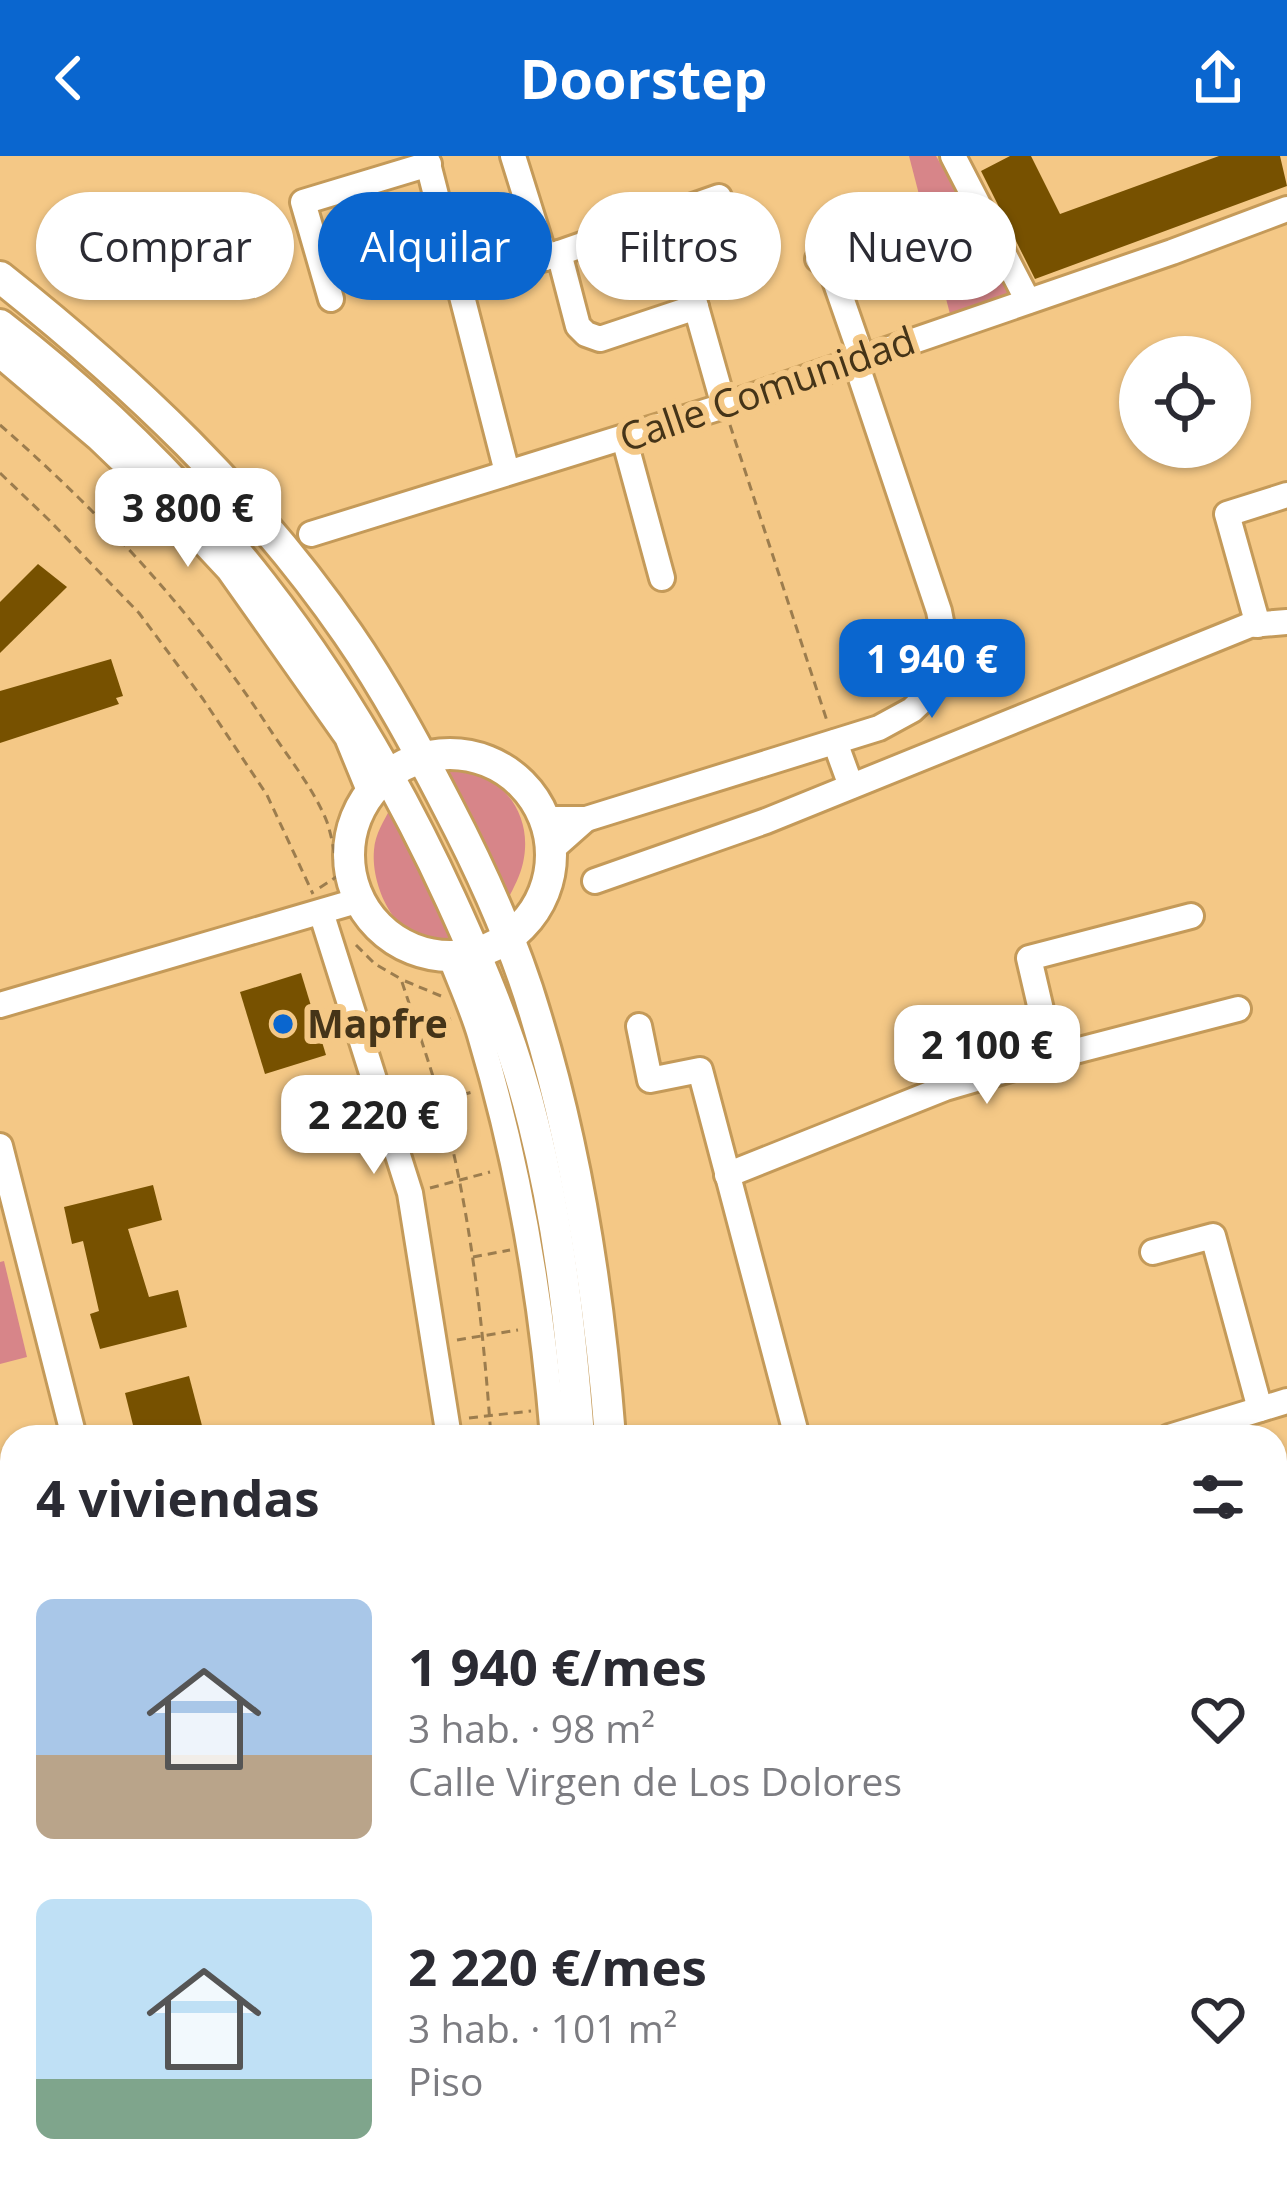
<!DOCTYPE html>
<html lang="es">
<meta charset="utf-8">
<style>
:root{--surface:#fff;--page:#f7f7f7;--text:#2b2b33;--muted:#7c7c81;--accent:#0a66cf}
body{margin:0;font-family:"Open Sans",sans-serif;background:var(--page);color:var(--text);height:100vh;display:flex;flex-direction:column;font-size:45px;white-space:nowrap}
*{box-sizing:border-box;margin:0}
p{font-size:39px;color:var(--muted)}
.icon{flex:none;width:66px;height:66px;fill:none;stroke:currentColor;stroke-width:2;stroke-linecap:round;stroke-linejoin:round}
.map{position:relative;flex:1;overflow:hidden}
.details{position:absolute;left:0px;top:1269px;width:1287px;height:771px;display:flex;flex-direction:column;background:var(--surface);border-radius:36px 36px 0 0;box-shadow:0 3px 9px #0004}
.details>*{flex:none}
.top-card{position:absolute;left:36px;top:36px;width:1215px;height:108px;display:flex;gap:24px}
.tools{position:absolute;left:1119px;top:180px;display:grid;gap:24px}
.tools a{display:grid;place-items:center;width:132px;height:132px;border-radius:50%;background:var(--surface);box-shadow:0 3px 9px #0004;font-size:60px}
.price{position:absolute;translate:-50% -102px;padding:0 27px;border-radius:24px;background:#fff;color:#222;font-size:39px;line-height:78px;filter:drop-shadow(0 3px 6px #0008)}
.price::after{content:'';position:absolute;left:50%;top:72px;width:36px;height:27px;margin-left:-18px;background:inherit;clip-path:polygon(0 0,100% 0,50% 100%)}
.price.on{background:var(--accent);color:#fff}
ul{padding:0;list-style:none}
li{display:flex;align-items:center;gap:36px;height:300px;padding:0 36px}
li span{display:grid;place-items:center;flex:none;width:336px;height:240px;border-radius:18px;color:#555}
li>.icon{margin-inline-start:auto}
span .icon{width:144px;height:144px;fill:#fffc;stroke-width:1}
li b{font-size:51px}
h2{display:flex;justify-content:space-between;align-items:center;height:144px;padding:0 36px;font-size:51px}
.tag{padding:0 42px;border-radius:54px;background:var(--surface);box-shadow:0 3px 9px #0004;font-size:42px;line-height:108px}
.tag.on{background:var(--accent);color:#fff}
header{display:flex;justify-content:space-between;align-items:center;height:156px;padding:0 36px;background:var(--accent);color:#fff;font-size:54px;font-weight:700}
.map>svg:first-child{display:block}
.green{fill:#d78589}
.building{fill:#775100}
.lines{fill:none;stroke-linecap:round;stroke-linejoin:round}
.minor-casing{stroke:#c49a59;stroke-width:30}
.major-casing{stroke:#c49a59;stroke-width:36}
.path{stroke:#9c7d4e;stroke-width:3;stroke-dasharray:9 6;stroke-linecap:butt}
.minor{stroke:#fff;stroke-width:24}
.major{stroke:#fff;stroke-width:30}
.poi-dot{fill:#0a66cf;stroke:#f4c886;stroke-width:4.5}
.labels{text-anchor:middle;stroke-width:12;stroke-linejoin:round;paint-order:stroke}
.street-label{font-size:39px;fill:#453418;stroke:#f4c886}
.poi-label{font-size:39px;font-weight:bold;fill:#453418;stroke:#f4c886;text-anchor:start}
</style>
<header><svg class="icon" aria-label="back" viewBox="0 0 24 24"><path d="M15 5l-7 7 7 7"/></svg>Doorstep<svg class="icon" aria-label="share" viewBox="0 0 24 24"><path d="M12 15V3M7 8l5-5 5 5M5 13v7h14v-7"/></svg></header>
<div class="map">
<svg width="1287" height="2038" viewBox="0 0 1287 2038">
<rect width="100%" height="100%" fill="#f4c886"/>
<g class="green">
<polygon points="909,0 936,0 1017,139 950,158"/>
<path d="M453,612C502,616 534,658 523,707C520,720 514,731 508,743L446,614Z"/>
<path d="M391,651L454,787C405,800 370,737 374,694C375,678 384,665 391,651Z"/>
<polygon points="4,1105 27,1201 0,1208 0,1106"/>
<polygon points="60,2028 116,2028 130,2038 48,2038"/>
<polygon points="336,2028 574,2028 574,2038 350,2038"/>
</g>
<g class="building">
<polygon points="1010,0 1031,0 1060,58 1219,0 1280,0 1287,30 1035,123 981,15"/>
<polygon points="728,67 741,108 704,120 693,78"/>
<polygon points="38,408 67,431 0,497 0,446"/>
<polygon points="111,503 123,540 116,542 119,548 0,587 0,535"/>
<polygon points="301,817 326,899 265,918 240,836"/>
<polygon points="153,1029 162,1064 128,1073 149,1141 178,1134 187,1171 100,1193 90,1158 99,1155 83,1085 72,1088 64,1051"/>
<polygon points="189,1220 205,1281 136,1281 125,1237"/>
</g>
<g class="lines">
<g class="minor-casing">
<g id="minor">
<polyline points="426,0 507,316"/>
<polyline points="513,0 545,102"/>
<polyline points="953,0 1028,145"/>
<polyline points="670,59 724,250"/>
<polyline points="559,97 578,170 586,178 600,183 696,151"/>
<polyline points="818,103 830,110 862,202"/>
<polyline points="459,126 545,102 719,41"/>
<polyline points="331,143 303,46 429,8"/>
<polyline points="0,199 98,282 174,355 229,414 347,581 370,637"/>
<polyline points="624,282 662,422"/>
<polyline points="311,378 724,250 1172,96 1287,53"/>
<polyline points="1258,469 1227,358 1287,339"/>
<polyline points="835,586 851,630"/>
<polyline points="545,663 586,663 879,572 912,554 931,536 945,509 944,481 939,455 855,204"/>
<polyline points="551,694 586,663"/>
<polyline points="595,725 766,665 1250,469 1287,466"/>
<polyline points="321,756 410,1037 449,1281"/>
<path d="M450,800C460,826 472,852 480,879C519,1009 542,1145 553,1281"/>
<polyline points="0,849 360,744"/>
<polyline points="639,870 650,924 700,914 797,1281"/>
<polyline points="1052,901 1029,802 1191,760"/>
<polyline points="0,990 74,1281"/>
<polyline points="727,1019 945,932 1052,901 1238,853"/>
<polyline points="1153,1096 1213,1080 1260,1253"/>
<polyline points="1169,1281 1287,1245"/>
<polyline points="1275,1815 1287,1811"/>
<polyline points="1,1839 12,1813"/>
<polyline points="601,2028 602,2038"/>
</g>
</g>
<g class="major-casing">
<g id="major">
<path d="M0,121C131,225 253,340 348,478C386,533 418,593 448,651C483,718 515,789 536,861C578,998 599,1138 610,1281"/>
<path d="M0,169C202,325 345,512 451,744C484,816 514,888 533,966C559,1069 571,1175 579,1281"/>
<circle cx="450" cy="699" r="101"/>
<polyline points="0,1838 12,1845"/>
<polyline points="0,1877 12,1885"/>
<polyline points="226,2028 241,2038"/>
<polyline points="286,2028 301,2038"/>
<polyline points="627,2028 627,2038"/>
<polyline points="659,2028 660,2038"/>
</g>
</g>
<g class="path">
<path d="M0,269C103,359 194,457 269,572C288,601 314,633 327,666C333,684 335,702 338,720L316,734"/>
<polyline points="730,269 828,568"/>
<polyline points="0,317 49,364 139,457 203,543 267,639 313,738"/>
<path d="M356,789L375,808L401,823C419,878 439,933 452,990C474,1086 484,1183 491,1281"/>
<polyline points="405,825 441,840"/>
<polyline points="385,883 451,863"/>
<polyline points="404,955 476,935"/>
<polyline points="430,1032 490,1016"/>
<polyline points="473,1101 510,1094"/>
<polyline points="457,1184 518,1174"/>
<polyline points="469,1262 531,1255"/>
<polyline points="416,2028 431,2038"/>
<polyline points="19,2038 26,2032 33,2038"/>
<polyline points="37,2038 49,2028"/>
</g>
<use href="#minor" class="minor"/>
<use href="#major" class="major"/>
</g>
<circle class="poi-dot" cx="283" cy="868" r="12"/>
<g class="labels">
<g class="street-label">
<text transform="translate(767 233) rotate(-19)" y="14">Calle Comunidad</text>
</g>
<g class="poi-label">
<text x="307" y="882">Mapfre</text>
</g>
</g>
</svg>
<div class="tools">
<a><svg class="icon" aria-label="locate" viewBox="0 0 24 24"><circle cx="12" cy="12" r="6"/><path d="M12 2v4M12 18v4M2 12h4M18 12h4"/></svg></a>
</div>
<b class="price" style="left:188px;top:414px">3 800 €</b>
<b class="price on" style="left:932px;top:565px">1 940 €</b>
<b class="price" style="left:987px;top:951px">2 100 €</b>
<b class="price" style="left:374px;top:1021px">2 220 €</b>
<div class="top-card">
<a class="tag">Comprar</a>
<a class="tag on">Alquilar</a>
<a class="tag">Filtros</a>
<a class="tag">Nuevo</a>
</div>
<section class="details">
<h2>4 viviendas<svg class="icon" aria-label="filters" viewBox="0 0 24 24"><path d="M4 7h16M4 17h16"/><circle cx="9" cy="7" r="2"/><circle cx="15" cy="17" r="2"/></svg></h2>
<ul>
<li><span style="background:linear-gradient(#a9c7e8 65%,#b9a48a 0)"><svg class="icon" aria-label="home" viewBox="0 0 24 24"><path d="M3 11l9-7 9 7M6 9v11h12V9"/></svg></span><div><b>1 940 €/mes</b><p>3 hab. · 98 m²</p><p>Calle Virgen de Los Dolores</p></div><svg class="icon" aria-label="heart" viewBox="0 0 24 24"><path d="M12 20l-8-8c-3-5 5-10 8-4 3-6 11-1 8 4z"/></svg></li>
<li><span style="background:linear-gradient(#bfe0f5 75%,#7fa58c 0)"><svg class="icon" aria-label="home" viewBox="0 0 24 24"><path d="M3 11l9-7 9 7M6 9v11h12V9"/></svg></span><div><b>2 220 €/mes</b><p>3 hab. · 101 m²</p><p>Piso</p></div><svg class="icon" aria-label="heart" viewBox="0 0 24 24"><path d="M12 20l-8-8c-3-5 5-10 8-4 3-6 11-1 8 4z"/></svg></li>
</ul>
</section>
</div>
